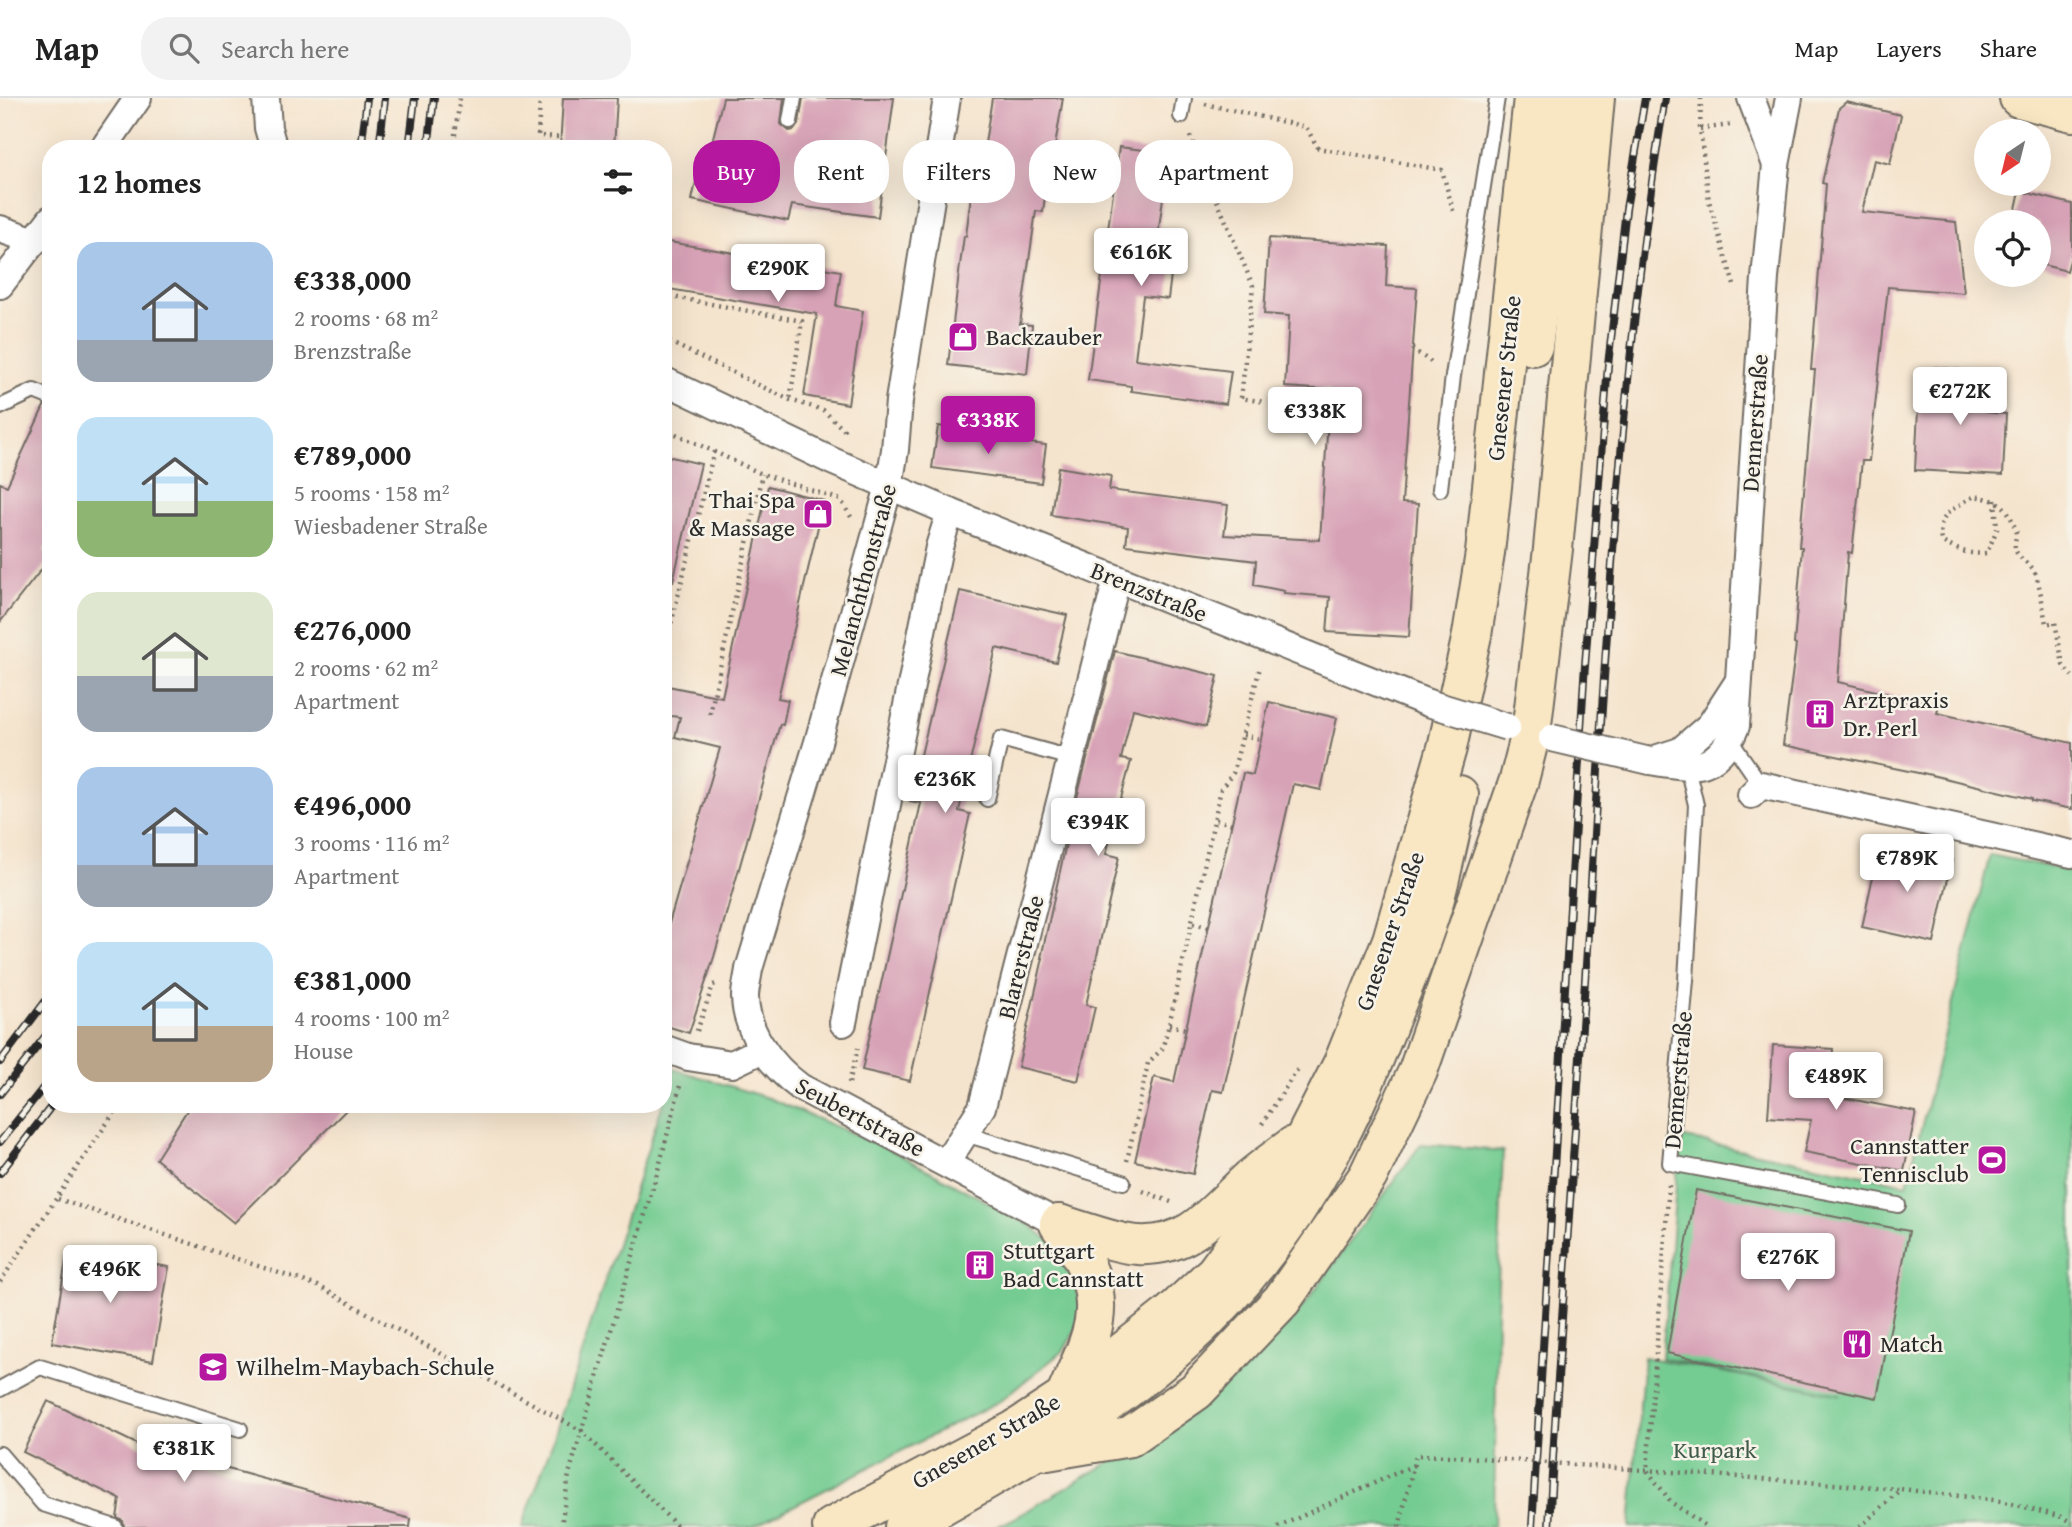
<!DOCTYPE html>
<meta charset="utf-8">
<style>
:root{--surface:#fff;--page:#f2f2f2;--text:#222;--muted:#767676;--line:#e0e0e0;--accent:#b5179e}
body{margin:0;font-family:"Gentium Book Plus",serif;background:var(--page);color:var(--text);height:100vh;display:flex;flex-direction:column;font-size:26px;white-space:nowrap}
*{box-sizing:border-box;margin:0}
p{font-size:23px;color:var(--muted)}
.icon{flex:none;width:38px;height:38px;fill:none;stroke:currentColor;stroke-width:2;stroke-linecap:round;stroke-linejoin:round}
.map{position:relative;flex:1;overflow:hidden}
.panel{position:absolute;left:42px;top:42px;width:630px;height:973px;display:flex;flex-direction:column;background:var(--surface);border-radius:28px;box-shadow:0 7px 28px #0002}
.panel>*{flex:none}
.top-card{position:absolute;left:693px;top:42px;width:665px;height:63px;display:flex;gap:14px}
.needle{width:46px;rotate:215deg}
.fabs{position:absolute;left:1974px;top:21px;display:grid;gap:14px}
.fabs a{display:grid;place-items:center;width:77px;height:77px;border-radius:50%;background:var(--surface);box-shadow:0 7px 28px #0002;font-size:35px}
.price{position:absolute;translate:-50% -60px;padding:0 16px;border-radius:7px;background:#fff;color:#222;font-size:23px;line-height:46px;filter:drop-shadow(0 2px 4px #0008)}
.price::after{content:'';position:absolute;left:50%;top:42px;width:21px;height:16px;margin-left:-10px;background:inherit;clip-path:polygon(0 0,100% 0,50% 100%)}
.price.on{background:var(--accent);color:#fff}
ul{padding:0;list-style:none}
li{display:flex;align-items:center;gap:21px;height:175px;padding:0 35px}
li span{display:grid;place-items:center;flex:none;width:196px;height:140px;border-radius:21px;color:#555}
li>.icon{margin-inline-start:auto}
span .icon{width:84px;height:84px;fill:#fffc;stroke-width:1}
li b{font-size:30px}
h2{display:flex;justify-content:space-between;align-items:center;height:84px;padding:0 35px;font-size:30px}
.tag{padding:0 24px;border-radius:28px;background:var(--surface);box-shadow:0 7px 28px #0002;font-size:24px;line-height:63px}
.tag.on{background:var(--accent);color:#fff}
header{display:flex;align-items:center;gap:42px;box-sizing:border-box;height:98px;padding:0 35px;background:var(--surface);border-bottom:2px solid var(--line)}
header strong{font-size:33px}
nav{display:flex;gap:38px;margin-inline-start:auto;font-size:24px}
.search{width:490px;height:63px;background:var(--page);display:flex;align-items:center;gap:18px;box-sizing:border-box;padding:0 24px;border-radius:28px;color:var(--muted);font-size:26px}
.map>svg:first-child{display:block}
.green{fill:#74cc92;stroke:#507c5e;stroke-width:2}
.building{fill:#d7a1b6}
.lines{fill:none;stroke-linecap:round;stroke-linejoin:round}
.service-casing{stroke:#726c64;stroke-width:18}
.minor-casing{stroke:#726c64;stroke-width:30}
.secondary-casing{stroke:#726c64;stroke-width:42}
.path{stroke:#726c64;stroke-width:4.5;stroke-dasharray:2 5;stroke-linecap:butt}
.service{stroke:#fff;stroke-width:14}
.minor{stroke:#fff;stroke-width:26}
.secondary{stroke:#f9e7c3;stroke-width:38}
.rail-casing{stroke:#2b2b2b;stroke-width:8}
.rail{stroke:#f7f3e8;stroke-width:5;stroke-dasharray:16;stroke-linecap:butt}
.minor-bridge-casing{stroke:#726c64;stroke-width:30;stroke-linecap:butt}
.path-bridge{stroke:#726c64;stroke-width:4.5;stroke-dasharray:2 5;stroke-linecap:butt}
.minor-bridge{stroke:#fff;stroke-width:26}
.labels{text-anchor:middle;stroke-width:5;stroke-linejoin:round;paint-order:stroke}
.poi-label{font-size:24px;fill:#2b2b2b;stroke:#f7f3e8;text-anchor:start}
.street-label{font-size:24px;fill:#2b2b2b;stroke:#f7f3e8}
.park-label{font-size:24px;fill:#415b4a;stroke:#f7f3e8}
</style>
<header>
<strong>Map</strong>
<div class="search"><svg class="icon" aria-label="search" viewBox="0 0 24 24"><circle cx="10" cy="10" r="6"/><path d="M15 15l6 6"/></svg>Search here</div>
<nav><a>Map</a><a>Layers</a><a>Share</a></nav>
</header>
<div class="map">
<svg width="2072" height="1429" viewBox="0 0 2072 1429">
<rect width="100%" height="100%" fill="#f7f3e8"/>
<filter id="ink" filterUnits="userSpaceOnUse"><feTurbulence type="fractalNoise" baseFrequency=".0143" numOctaves="2"/><feDisplacementMap in="SourceGraphic" scale="14" xChannelSelector="R" yChannelSelector="G"/><feConvolveMatrix kernelMatrix="1 2 1 2 8 2 1 2 1" color-interpolation-filters="sRGB"/></filter>
<filter id="wash" filterUnits="userSpaceOnUse"><feTurbulence type="fractalNoise" baseFrequency=".00686" numOctaves="4" result="noise"/><feDisplacementMap in="SourceGraphic" scale="28" xChannelSelector="R" yChannelSelector="G"/><feGaussianBlur stdDeviation="1.57" result="paint"/><feColorMatrix in="noise" values="0 0 0 0 0 0 0 0 0 0 0 0 0 0 0 0 0 1.4 0 .05"/><feComposite in="paint" operator="in"/></filter>
<g filter="url(#wash)">
<rect width="100%" height="100%" fill="#f5e4cd"/>
<g class="green">
<polygon points="1990,757 2072,773 2072,1429 1630,1429 1644,1259 1842,1297 1662,1260 1680,1039 1907,1086"/>
<polygon points="674,971 768,1000 887,1050 1030,1127 1067,1156 1083,1220 1064,1252 1000,1303 752,1429 522,1429 553,1342"/>
<polygon points="1421,1046 1503,1053 1497,1214 1494,1429 996,1429 1013,1421 1191,1316 1293,1222"/>
</g>
<g id="blocks">
<g class="building">
<polygon points="563,0 617,0 614,51 560,51"/>
<polygon points="723,0 784,0 781,26 789,33 794,32 799,25 803,0 894,0 878,119 792,107 788,123 692,102 699,70 705,72"/>
<polygon points="992,0 1063,0 1055,48 1051,48 1043,114 1036,113 1020,226 1032,227 1027,276 948,267 960,167 964,138 966,138 975,64 982,65"/>
<polygon points="1846,4 1901,17 1890,66 1874,62 1862,114 1956,124 1964,195 1888,189 1869,363 1862,363 1852,455 1848,454 1838,584 1939,608 1937,615 2072,645 2072,711 2032,703 2032,701 1923,675 1923,676 1783,647 1796,547 1794,546 1802,449 1799,449 1815,272 1811,272 1826,86 1822,85 1839,10"/>
<polygon points="1119,49 1169,55 1156,152 1174,154 1168,201 1143,198 1135,261 1231,273 1226,306 1131,293 1131,288 1088,282"/>
<polygon points="2020,93 2072,106 2072,155 2067,173 2039,166 2039,124 2013,124"/>
<polygon points="1269,140 1388,148 1386,188 1417,190 1402,405 1418,406 1409,539 1327,534 1330,499 1283,495 1284,493 1254,487 1256,463 1126,447 1128,429 1051,417 1058,369 1111,378 1109,392 1228,407 1224,437 1320,442 1330,292 1285,289 1289,218 1264,216"/>
<polygon points="663,143 841,173 836,208 863,213 848,306 804,298 817,216 663,190"/>
<polygon points="1935,269 1990,275 1986,314 2006,316 2003,377 1915,372 1918,312 1930,313"/>
<polygon points="44,308 51,309 51,440 44,453 51,459 0,524 0,385 7,388"/>
<polygon points="938,328 981,335 981,339 1046,347 1041,385 932,370"/>
<polygon points="663,357 701,366 673,483 663,481"/>
<polygon points="768,388 824,403 778,600 788,602 783,627 780,626 714,859 689,935 663,927 663,846 720,650 675,639 680,619 663,617 663,587 722,599"/>
<polygon points="960,493 1067,517 1056,564 996,550 959,713 970,716 910,983 862,972 921,705 910,703"/>
<polygon points="1115,553 1218,578 1206,629 1133,611 1121,661 1131,663 1106,756 1119,759 1086,907 1095,909 1078,983 1018,969 1043,860 1041,860 1071,723"/>
<polygon points="1269,604 1337,620 1321,692 1293,686 1223,994 1212,992 1193,1076 1135,1063 1154,979 1174,984 1243,675 1253,677"/>
<polygon points="1880,746 1952,762 1934,845 1862,829"/>
<polygon points="1773,947 1833,951 1829,997 1916,1014 1904,1073 1804,1054 1811,1022 1768,1019"/>
<polygon points="191,1006 352,1006 234,1125 156,1061"/>
<polygon points="1696,1092 1909,1133 1877,1300 1667,1255"/>
<polygon points="68,1151 169,1169 153,1263 52,1245"/>
<polygon points="48,1303 178,1366 180,1358 411,1421 410,1429 124,1429 123,1423 117,1420 120,1401 23,1354"/>
</g>
</g>
</g>
<g filter="url(#ink)">
<use href="#blocks" fill-opacity="0" stroke="#726c64" stroke-width="2"/>
<g class="lines">
<g class="service-casing">
<g id="service">
<polyline points="1181,18 1184,0"/>
<polyline points="790,23 794,0"/>
<polyline points="0,309 34,293 51,300"/>
<polyline points="1440,391 1453,278 1497,0"/>
<polyline points="1728,639 1761,687"/>
<polyline points="1686,664 1696,707 1686,882 1670,1065 1898,1107"/>
<polyline points="987,701 1001,641 1071,660"/>
<polyline points="965,1036 1123,1084"/>
<polyline points="0,1291 40,1269 240,1331"/>
<polyline points="0,1356 43,1406 115,1429"/>
</g>
</g>
<g class="minor-casing">
<g id="minor">
<polyline points="266,0 268,30 274,51"/>
<path d="M947,0L899,303L895,352L889,388L818,644L749,871C748,880 745,890 745,899C746,936 772,968 800,989L1059,1126"/>
<polyline points="1751,0 1776,67"/>
<polyline points="103,51 138,0"/>
<polyline points="0,131 35,143"/>
<polyline points="0,187 51,121"/>
<polyline points="663,282 832,363 950,414 1428,605"/>
<polyline points="1652,662 1680,653 1710,627 1738,584"/>
<path d="M1650,663C1694,670 1717,676 1736,628L1765,180L1776,67L1789,0"/>
<polyline points="1751,697 1761,687 2072,756"/>
<polyline points="843,925 939,449 950,414"/>
<polyline points="663,950 688,959 732,966 763,951"/>
<polyline points="946,1065 982,1009 1117,481"/>
</g>
</g>
<g class="secondary-casing">
<g id="secondary">
<polyline points="2019,0 2072,14"/>
<polyline points="1533,248 1566,0"/>
<path d="M1059,1126C1081,1132 1116,1146 1138,1147C1191,1150 1215,1113 1250,1081C1264,1069 1279,1059 1293,1048"/>
<path d="M1059,1126C1068,1140 1080,1153 1086,1168C1108,1217 1086,1250 1067,1295"/>
<polyline points="1047,1353 1130,1339 1196,1293 1282,1202 1368,1078 1418,973 1519,682 1531,635 1553,451 1595,0"/>
<polyline points="832,1429 1015,1332 1066,1299 1172,1215 1215,1175 1284,1081 1344,963 1392,842 1447,650 1472,537 1485,455 1533,0"/>
<path d="M904,1429C999,1375 1096,1323 1178,1249C1238,1195 1289,1130 1328,1059C1353,1015 1372,967 1391,919C1407,880 1423,841 1435,800C1444,766 1451,731 1459,697"/>
</g>
</g>
<g class="path">
<polyline points="540,0 538,38 560,39"/>
<polyline points="1701,0 1700,31 1709,103 1734,187"/>
<polyline points="1205,6 1306,29 1318,50 1442,72 1454,116"/>
<polyline points="1700,31 1730,27"/>
<polyline points="1190,38 1253,188 1241,300 1265,304"/>
<polyline points="453,51 460,0"/>
<polyline points="663,197 802,223 790,302"/>
<polyline points="663,241 790,302 823,312 844,332 843,336"/>
<polyline points="1412,251 1434,266"/>
<polyline points="663,330 762,376 841,402 851,419"/>
<path d="M1995,402L1997,431L1987,455C1969,457 1956,452 1941,443C1937,415 1954,411 1974,398C2003,403 2008,408 2017,436C2008,462 2030,460 2036,477C2041,492 2043,510 2046,526L2055,524L2063,567L2072,578"/>
<polyline points="663,559 714,353"/>
<polyline points="710,616 762,376"/>
<polyline points="1243,637 1261,641"/>
<polyline points="1216,722 1232,726"/>
<polyline points="1193,825 1209,829"/>
<polyline points="1169,927 1186,931"/>
<polyline points="697,933 713,887 719,885"/>
<polyline points="849,985 858,950"/>
<polyline points="1262,1026 1299,969"/>
<polyline points="1127,1063 1148,965 1162,951 1169,927 1221,691 1233,675 1260,569"/>
<polyline points="1669,1087 1647,1372 1671,1404 1707,1429"/>
<polyline points="1143,1093 1171,1104"/>
<polyline points="58,1101 318,1188 582,1333 678,1429"/>
<polyline points="0,1184 120,1006"/>
<polyline points="1631,1371 1901,1391"/>
<polyline points="561,1429 569,1376 660,1065 681,984"/>
<polyline points="1278,1429 1414,1367"/>
<polyline points="1399,1429 1416,1357 1454,1358"/>
<polyline points="1860,1429 1901,1391 2001,1403 2062,1419 2072,1425"/>
</g>
<use href="#service" class="service"/>
<use href="#minor" class="minor"/>
<use href="#secondary" class="secondary"/>
<g class="rail-casing">
<g id="rail">
<polyline points="361,51 367,0"/>
<polyline points="379,51 385,0"/>
<polyline points="409,51 415,0"/>
<polyline points="428,51 434,0"/>
<polyline points="0,964 51,896"/>
<polyline points="0,996 51,931"/>
<polyline points="0,1044 51,980"/>
<polyline points="0,1075 53,1006"/>
<polyline points="1532,1429 1584,581 1608,267 1626,111 1645,0"/>
<path d="M1549,1429C1560,1225 1577,1021 1589,818C1606,544 1620,270 1665,0"/>
</g>
</g>
<use href="#rail" class="rail"/>
<g class="minor-bridge-casing">
<g id="minor-bridge">
<polyline points="1428,605 1507,629"/>
<polyline points="1552,640 1650,663"/>
</g>
</g>
<polyline class="path-bridge" points="1454,1358 1631,1371"/>
<use href="#minor-bridge" class="minor-bridge"/>
</g>
</g>
<defs>
<g id="shop-square" transform="scale(1.575)"><rect x="-9" y="-9" width="18" height="18" rx="4" fill="#b5179e" stroke="#f7f3e8"/><path d="M-5-2.5h2.3a2.7 3.5 0 0 1 5.4 0H5L5.5 6h-11ZM-1.5-2.5h3a1.5 2.3 0 0 0-3 0Z" fill="#fff"/></g>
<g id="building-square" transform="scale(1.575)"><rect x="-9" y="-9" width="18" height="18" rx="4" fill="#b5179e" stroke="#f7f3e8"/><path d="M-4-6H4V6H1V3H-1V6H-4ZM-2.5-4.3h1.7v1.8h-1.7ZM.8-4.3h1.7v1.8H.8ZM-2.5-1h1.7V.8h-1.7ZM.8-1h1.7V.8H.8Z" fill="#fff"/></g>
<g id="stadium-square" transform="scale(1.575)"><rect x="-9" y="-9" width="18" height="18" rx="4" fill="#b5179e" stroke="#f7f3e8"/><path d="M0-5a6.5 5 0 1 0 0 10a6.5 5 0 1 0 0-10ZM-3.5-1.8h7v3.6h-7Z" fill="#fff"/></g>
<g id="restaurant-square" transform="scale(1.575)"><rect x="-9" y="-9" width="18" height="18" rx="4" fill="#b5179e" stroke="#f7f3e8"/><path d="M-5-6h1v4h1v-4h1v4h1v-4h1v5L-1.5 .5V6h-2V.5L-5-1ZM5-6V6H3V1.5H1.5Q1.5-4 5-6Z" fill="#fff"/></g>
<g id="school-square" transform="scale(1.575)"><rect x="-9" y="-9" width="18" height="18" rx="4" fill="#b5179e" stroke="#f7f3e8"/><path d="M0-5L7-2L0 1L-7-2ZM-4 1L0 2.5L4 1V4Q0 6-4 4Z" fill="#fff"/></g>
</defs>
<g fill-rule="evenodd">
<use href="#shop-square" x="963" y="239"/>
<use href="#shop-square" x="818" y="416"/>
<use href="#building-square" x="1820" y="616"/>
<use href="#stadium-square" x="1992" y="1062"/>
<use href="#building-square" x="980" y="1167"/>
<use href="#restaurant-square" x="1857" y="1246"/>
<use href="#school-square" x="213" y="1269"/>
</g>
<g class="labels">
<g class="poi-label">
<text x="986" y="247">Backzauber</text>
<text x="795" y="410" text-anchor="end">Thai Spa<tspan x="795" dy="28">&amp; Massage</tspan></text>
<text x="1843" y="610">Arztpraxis<tspan x="1843" dy="28">Dr. Perl</tspan></text>
<text x="1969" y="1056" text-anchor="end">Cannstatter<tspan x="1969" dy="28">Tennisclub</tspan></text>
<text x="1003" y="1161">Stuttgart<tspan x="1003" dy="28">Bad Cannstatt</tspan></text>
<text x="1880" y="1254">Match</text>
<text x="236" y="1277">Wilhelm-Maybach-Schule</text>
</g>
<g class="street-label">
<text transform="translate(1504 280) rotate(-84)" y="8">Gnesener Straße</text>
<text transform="translate(1755 325) rotate(-86)" y="8">Dennerstraße</text>
<text transform="translate(863 482) rotate(-75)" y="8">Melanchthonstraße</text>
<text transform="translate(1149 494) rotate(22)" y="8">Brenzstraße</text>
<text transform="translate(1390 833) rotate(-71)" y="8">Gnesener Straße</text>
<text transform="translate(1021 859) rotate(-76)" y="8">Blarerstraße</text>
<text transform="translate(1678 982) rotate(-85)" y="8">Dennerstraße</text>
<text transform="translate(860 1019) rotate(28)" y="8">Seubertstraße</text>
<text transform="translate(986 1343) rotate(-30)" y="8">Gnesener Straße</text>
</g>
<g class="park-label">
<text x="1715" y="1360">Kurpark</text>
</g>
</g>
</svg>
<div class="fabs">
<a><svg class="needle" viewBox="-14 -14 28 28"><path d="M0-13l5 13h-10z" fill="#e53935"/><path d="M0 13l5-13h-10z" fill="#767676"/></svg></a>
<a><svg class="icon" aria-label="locate" viewBox="0 0 24 24"><circle cx="12" cy="12" r="6"/><path d="M12 2v4M12 18v4M2 12h4M18 12h4"/></svg></a>
</div>
<b class="price" style="left:1141px;top:190px">€616K</b>
<b class="price" style="left:778px;top:206px">€290K</b>
<b class="price" style="left:1960px;top:329px">€272K</b>
<b class="price" style="left:1315px;top:349px">€338K</b>
<b class="price on" style="left:988px;top:358px">€338K</b>
<b class="price" style="left:945px;top:717px">€236K</b>
<b class="price" style="left:1098px;top:760px">€394K</b>
<b class="price" style="left:1907px;top:796px">€789K</b>
<b class="price" style="left:1836px;top:1014px">€489K</b>
<b class="price" style="left:1788px;top:1195px">€276K</b>
<b class="price" style="left:110px;top:1207px">€496K</b>
<b class="price" style="left:184px;top:1386px">€381K</b>
<div class="top-card">
<a class="tag on">Buy</a>
<a class="tag">Rent</a>
<a class="tag">Filters</a>
<a class="tag">New</a>
<a class="tag">Apartment</a>
</div>
<section class="panel">
<h2>12 homes<svg class="icon" aria-label="filters" viewBox="0 0 24 24"><path d="M4 7h16M4 17h16"/><circle cx="9" cy="7" r="2"/><circle cx="15" cy="17" r="2"/></svg></h2>
<ul>
<li><span style="background:linear-gradient(#a9c7e8 70%,#9aa5b1 0)"><svg class="icon" aria-label="home" viewBox="0 0 24 24"><path d="M3 11l9-7 9 7M6 9v11h12V9"/></svg></span><div><b>€338,000</b><p>2 rooms · 68 m²</p><p>Brenzstraße</p></div></li>
<li><span style="background:linear-gradient(#bfe0f5 60%,#8fb573 0)"><svg class="icon" aria-label="home" viewBox="0 0 24 24"><path d="M3 11l9-7 9 7M6 9v11h12V9"/></svg></span><div><b>€789,000</b><p>5 rooms · 158 m²</p><p>Wiesbadener Straße</p></div></li>
<li><span style="background:linear-gradient(#dfe7d0 60%,#9aa5b1 0)"><svg class="icon" aria-label="home" viewBox="0 0 24 24"><path d="M3 11l9-7 9 7M6 9v11h12V9"/></svg></span><div><b>€276,000</b><p>2 rooms · 62 m²</p><p>Apartment</p></div></li>
<li><span style="background:linear-gradient(#a9c7e8 70%,#9aa5b1 0)"><svg class="icon" aria-label="home" viewBox="0 0 24 24"><path d="M3 11l9-7 9 7M6 9v11h12V9"/></svg></span><div><b>€496,000</b><p>3 rooms · 116 m²</p><p>Apartment</p></div></li>
<li><span style="background:linear-gradient(#bfe0f5 60%,#b9a48a 0)"><svg class="icon" aria-label="home" viewBox="0 0 24 24"><path d="M3 11l9-7 9 7M6 9v11h12V9"/></svg></span><div><b>€381,000</b><p>4 rooms · 100 m²</p><p>House</p></div></li>
</ul>
</section>
</div>
